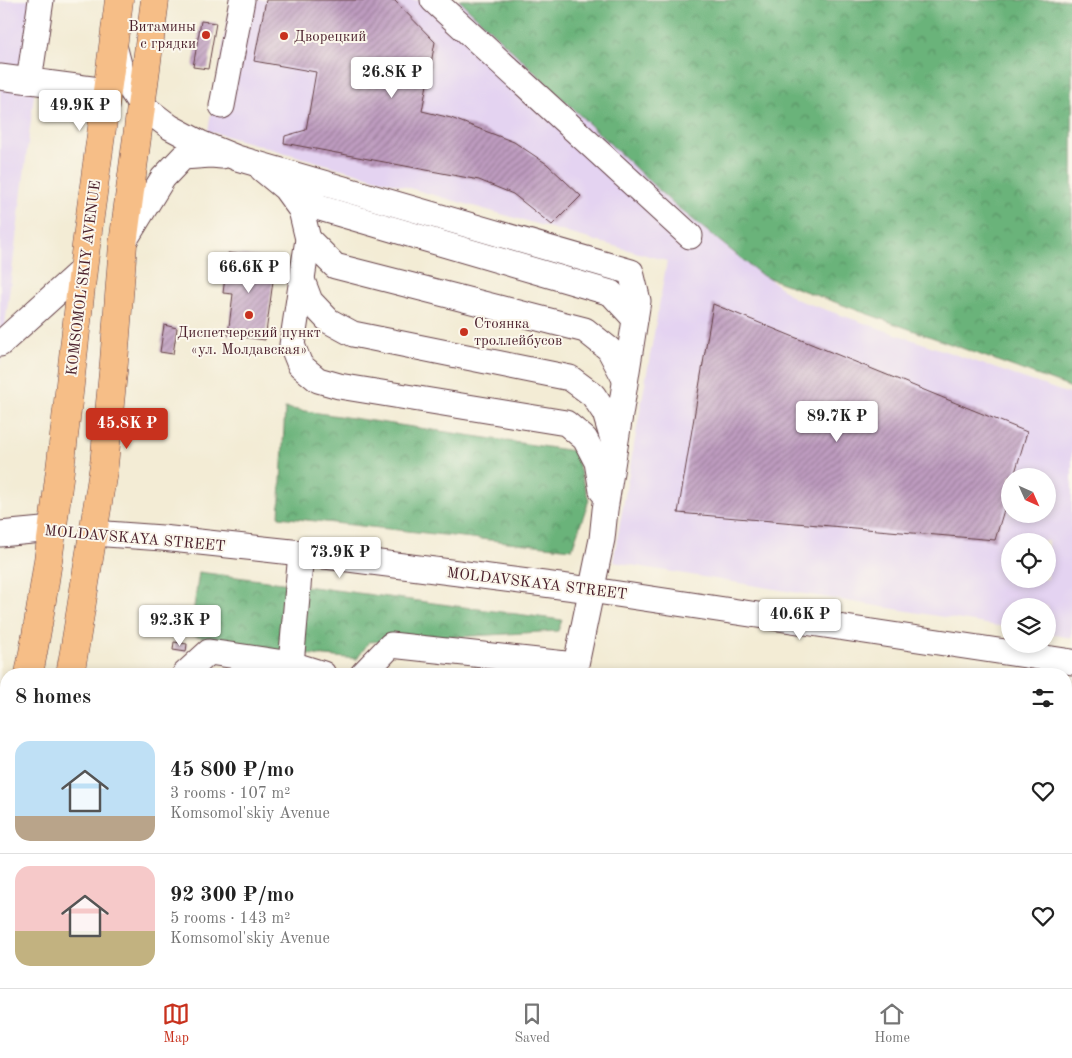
<!DOCTYPE html>
<meta charset="utf-8">
<style>
:root{--surface:#fff;--page:#f6f6f6;--text:#222;--muted:#767676;--line:#e0e0e0;--accent:#c8321e}
body{margin:0;font-family:"Old Standard TT",serif;background:var(--page);color:var(--text);height:100vh;display:flex;flex-direction:column;font-size:19px;white-space:nowrap}
*{box-sizing:border-box;margin:0}
p{font-size:16px;color:var(--muted)}
.icon{flex:none;width:28px;height:28px;fill:none;stroke:currentColor;stroke-width:2;stroke-linecap:round;stroke-linejoin:round}
.map{position:relative;flex:1;overflow:hidden}
.details{position:absolute;left:0px;top:668px;width:1072px;height:321px;display:flex;flex-direction:column;background:var(--surface);border-radius:20px 20px 0 0;box-shadow:0 2px 8px #0003}
.details>*{flex:none}
.needle{width:32px;rotate:135deg}
.buttons{position:absolute;left:1001px;top:468px;display:grid;gap:10px}
.buttons a{display:grid;place-items:center;width:55px;height:55px;border-radius:50%;background:var(--surface);box-shadow:0 2px 8px #0003;font-size:25px}
.price{position:absolute;translate:-50% -42px;padding:0 11px;border-radius:5px;background:#fff;color:#222;font-size:16px;line-height:32px;filter:drop-shadow(0 1px 2px #0008)}
.price::after{content:'';position:absolute;left:50%;top:30px;width:15px;height:11px;margin-left:-8px;background:inherit;clip-path:polygon(0 0,100% 0,50% 100%)}
.price.current{background:var(--accent);color:#fff}
ul{padding:0;list-style:none}
li{display:flex;align-items:center;gap:15px;height:125px;padding:0 15px}
li+li{border-top:1px solid var(--line)}
li span{display:grid;place-items:center;flex:none;width:140px;height:100px;border-radius:15px;color:#555}
li>.icon{margin-inline-start:auto}
span .icon{width:60px;height:60px;fill:#fffc;stroke-width:1}
li b{font-size:21px}
h2{display:flex;justify-content:space-between;align-items:center;height:60px;padding:0 15px;font-size:21px}
.menu{display:flex;justify-content:space-around;align-items:center;height:70px;border-top:1px solid var(--line);background:var(--surface);font-size:14px;color:var(--muted)}
.menu a{display:grid;justify-items:center;gap:2px}
.menu .current{color:var(--accent)}
.map>svg:first-child{display:block}
.built{fill:#e4d3f1;fill-rule:evenodd}
.forest{fill:url(#forest-crowns);stroke:#5a6952}
.pitch{fill:#83d190;stroke:#66785e}
.building{fill:url(#building-hatch)}
.lines{fill:none;stroke-linecap:round;stroke-linejoin:round}
.minor-casing{stroke:#633e44;stroke-width:27}
.major-casing{stroke:#633e44;stroke-width:29}
.minor{stroke:#fff;stroke-width:25}
.major{stroke:#f6be87;stroke-width:28}
.poi-dot{fill:#c8321e;stroke:#fbf7ec;stroke-width:2}
.labels{text-anchor:middle;stroke-width:4;stroke-linejoin:round;paint-order:stroke}
.poi-label{font-size:15px;fill:#4a1f2b;stroke:#fbf7ec;text-anchor:start}
.street-label{font-size:15px;fill:#4a1f2b;stroke:#fbf7ec}
</style>
<div class="map">
<svg width="1072" height="988" viewBox="0 0 1072 988">
<defs>
<pattern id="forest-crowns" width="20" height="18" patternUnits="userSpaceOnUse" patternTransform="scale(1.25)"><rect width="20" height="18" fill="#6ab37a"/><path d="M2 6a3 3 0 1 1 6 0M12 15a3 3 0 1 1 6 0" fill="none" stroke="#599164"/></pattern>
<pattern id="building-hatch" width="6" height="6" patternUnits="userSpaceOnUse" patternTransform="scale(1.25)"><rect width="6" height="6" fill="#bd9bbf"/><path d="M-1 1l2-2M0 6l6-6M5 7l2-2" fill="none" stroke="#9c7e9b"/></pattern>
</defs>
<rect width="100%" height="100%" fill="#fbf7ec"/>
<filter id="ink" filterUnits="userSpaceOnUse"><feTurbulence type="fractalNoise" baseFrequency=".02" numOctaves="2"/><feDisplacementMap in="SourceGraphic" scale="10" xChannelSelector="R" yChannelSelector="G"/><feConvolveMatrix kernelMatrix="1 2 1 2 8 2 1 2 1" color-interpolation-filters="sRGB"/></filter>
<filter id="wash" filterUnits="userSpaceOnUse"><feTurbulence type="fractalNoise" baseFrequency=".0096" numOctaves="4" result="noise"/><feDisplacementMap in="SourceGraphic" scale="20" xChannelSelector="R" yChannelSelector="G"/><feGaussianBlur stdDeviation="1.12" result="paint"/><feColorMatrix in="noise" values="0 0 0 0 0 0 0 0 0 0 0 0 0 0 0 0 0 1.4 0 .05"/><feComposite in="paint" operator="in"/></filter>
<g filter="url(#wash)">
<rect width="100%" height="100%" fill="#f3ecd5"/>
<g class="built">
<polygon points="0,0 46,0 0,366"/>
<path d="M231,0H459L671,202L795,299L1072,395V638L1048,634V606H1010V628L613,562L667,261L208,131ZM1010,476H1048V514H1010ZM1010,541H1048V579H1010Z"/>
<polygon points="55,982 193,983 187,988 52,988"/>
</g>
<g class="forest">
<polygon points="459,0 1072,0 1072,388 763,276 671,202"/>
<polygon points="285,408 574,451 589,500 572,549 279,517"/>
<polygon points="199,572 562,620 558,631 369,642 357,659 240,648 190,634"/>
</g>
<polygon class="pitch" points="727,983 779,983 784,988 722,988"/>
<g id="blocks">
<g class="building">
<polygon points="266,0 394,0 435,42 422,111 451,118 514,142 547,164 581,196 552,225 513,194 479,180 284,143 285,136 306,130 316,72 254,61"/>
<polygon points="201,21 216,23 208,69 193,67"/>
<polygon points="228,253 276,259 265,340 228,335 233,294 223,293"/>
<polygon points="713,304 1027,432 1014,476 1010,476 1010,490 995,540 678,513"/>
<polygon points="164,325 177,328 173,354 160,352"/>
<polygon points="174,642 187,644 186,652 173,650"/>
<polygon points="1066,777 1072,778 1072,824 1066,823"/>
<polygon points="125,982 144,982 139,988 131,988"/>
<polygon points="255,982 370,982 375,988 250,988"/>
<polygon points="549,982 604,982 609,988 554,988"/>
<polygon points="904,982 932,982 938,988 898,988"/>
</g>
</g>
</g>
<g filter="url(#ink)">
<use href="#blocks" fill-opacity="0" stroke="#633e44" stroke-width="1"/>
<g class="lines">
<g class="minor-casing">
<g id="minor">
<polyline points="433,0 690,236"/>
<polyline points="114,45 122,76 141,105 170,127 200,143 237,158 631,272 638,301 605,510 602,539 574,674"/>
<polyline points="0,77 107,91"/>
<polyline points="29,81 41,0"/>
<polyline points="222,106 242,0"/>
<polyline points="262,169 285,188 301,210 308,239 292,345 300,365 318,380 339,386 566,423 585,439 597,462 602,491"/>
<polyline points="290,191 320,208 611,293 635,319"/>
<polyline points="308,239 335,266 585,330 609,349 625,379"/>
<polyline points="123,243 163,178 183,157 211,155 222,156"/>
<polyline points="302,280 310,301 329,321 353,334 570,378 593,395 605,413 614,443"/>
<polyline points="0,344 83,269"/>
<polyline points="93,533 162,538 301,553 591,590 1072,662"/>
<polyline points="0,534 53,529"/>
<polyline points="291,664 301,553"/>
<polyline points="185,674 209,652 291,664 323,674"/>
<polyline points="363,674 391,645 575,665"/>
<polyline points="1066,861 1072,862"/>
<polyline points="645,982 650,988"/>
<polyline points="166,988 171,982"/>
<polyline points="414,988 419,982"/>
</g>
</g>
<g class="major-casing">
<g id="major">
<path d="M29,674C55,540 67,405 83,270C94,180 108,90 119,0"/>
<polyline points="70,674 74,652 104,465 114,362 123,244 155,0"/>
<polyline points="0,794 6,772"/>
<polyline points="0,904 6,885"/>
</g>
</g>
<use href="#minor" class="minor"/>
<use href="#major" class="major"/>
</g>
</g>
<g class="poi-dot">
<circle cx="206" cy="35" r="5"/>
<circle cx="284" cy="36" r="5"/>
<circle cx="249" cy="315" r="5"/>
<circle cx="464" cy="332" r="5"/>
</g>
<g class="labels">
<g class="poi-label">
<text x="196" y="31" text-anchor="end">Витамины<tspan x="196" dy="17">с грядки</tspan></text>
<text x="294" y="41">Дворецкий</text>
<text x="474" y="328">Стоянка<tspan x="474" dy="17">троллейбусов</tspan></text>
<text x="249" y="337" text-anchor="middle">Диспетчерский пункт<tspan x="249" dy="17">«ул. Молдавская»</tspan></text>
</g>
<g class="street-label">
<text transform="translate(83 278) rotate(-83)" y="5">KOMSOMOL'SKIY AVENUE</text>
<text transform="translate(135 538) rotate(5)" y="5">MOLDAVSKAYA STREET</text>
<text transform="translate(537 583) rotate(7)" y="5">MOLDAVSKAYA STREET</text>
</g>
</g>
</svg>
<div class="buttons">
<a><svg class="needle" viewBox="-14 -14 28 28"><path d="M0-13l5 13h-10z" fill="#e53935"/><path d="M0 13l5-13h-10z" fill="#767676"/></svg></a>
<a><svg class="icon" aria-label="locate" viewBox="0 0 24 24"><circle cx="12" cy="12" r="6"/><path d="M12 2v4M12 18v4M2 12h4M18 12h4"/></svg></a>
<a><svg class="icon" aria-label="layers" viewBox="0 0 24 24"><path d="M12 4l9 5-9 5-9-5zM3 14l9 5 9-5"/></svg></a>
</div>
<b class="price" style="left:392px;top:99px">26.8K ₽</b>
<b class="price" style="left:80px;top:132px">49.9K ₽</b>
<b class="price" style="left:249px;top:294px">66.6K ₽</b>
<b class="price" style="left:837px;top:443px">89.7K ₽</b>
<b class="price current" style="left:127px;top:450px">45.8K ₽</b>
<b class="price" style="left:340px;top:579px">73.9K ₽</b>
<b class="price" style="left:800px;top:641px">40.6K ₽</b>
<b class="price" style="left:180px;top:647px">92.3K ₽</b>
<section class="details">
<h2>8 homes<svg class="icon" aria-label="filters" viewBox="0 0 24 24"><path d="M4 7h16M4 17h16"/><circle cx="9" cy="7" r="2"/><circle cx="15" cy="17" r="2"/></svg></h2>
<ul>
<li><span style="background:linear-gradient(#bfe0f5 75%,#b9a48a 0)"><svg class="icon" aria-label="home" viewBox="0 0 24 24"><path d="M3 11l9-7 9 7M6 9v11h12V9"/></svg></span><div><b>45 800 ₽/mo</b><p>3 rooms · 107 m²</p><p>Komsomol'skiy Avenue</p></div><svg class="icon" aria-label="heart" viewBox="0 0 24 24"><path d="M12 20l-8-8c-3-5 5-10 8-4 3-6 11-1 8 4z"/></svg></li>
<li><span style="background:linear-gradient(#f6c9c9 65%,#c2b280 0)"><svg class="icon" aria-label="home" viewBox="0 0 24 24"><path d="M3 11l9-7 9 7M6 9v11h12V9"/></svg></span><div><b>92 300 ₽/mo</b><p>5 rooms · 143 m²</p><p>Komsomol'skiy Avenue</p></div><svg class="icon" aria-label="heart" viewBox="0 0 24 24"><path d="M12 20l-8-8c-3-5 5-10 8-4 3-6 11-1 8 4z"/></svg></li>
</ul>
</section>
</div>
<nav class="menu">
<a class="current"><svg class="icon" aria-label="map" viewBox="0 0 24 24"><path d="M3 6l6-2 6 2 6-2v14l-6 2-6-2-6 2zM9 4v14M15 6v14"/></svg>Map</a>
<a><svg class="icon" aria-label="saved" viewBox="0 0 24 24"><path d="M7 4h10v16l-5-4-5 4z"/></svg>Saved</a>
<a><svg class="icon" aria-label="home" viewBox="0 0 24 24"><path d="M3 11l9-7 9 7M6 9v11h12V9"/></svg>Home</a>
</nav>
